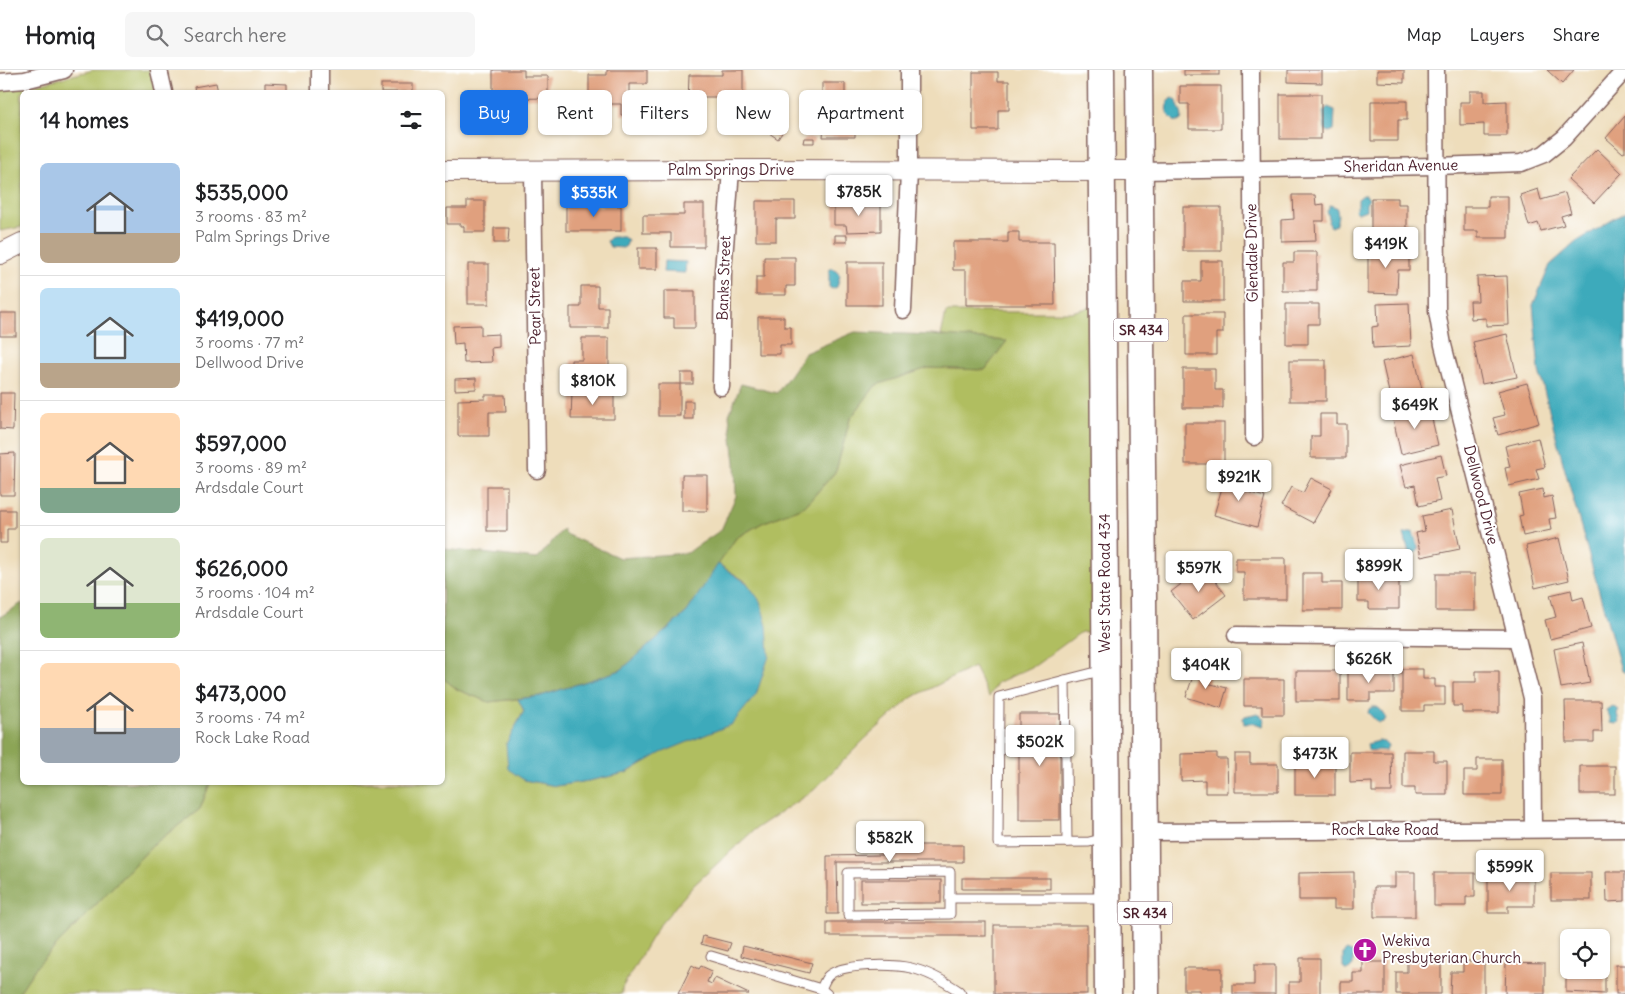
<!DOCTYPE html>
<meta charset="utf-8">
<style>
:root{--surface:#fff;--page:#f6f6f6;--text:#202124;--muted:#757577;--line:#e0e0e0;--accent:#1a73e8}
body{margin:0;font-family:Delius,sans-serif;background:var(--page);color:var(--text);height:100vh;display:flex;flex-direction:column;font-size:19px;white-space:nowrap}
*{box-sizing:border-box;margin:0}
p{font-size:16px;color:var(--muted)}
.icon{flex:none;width:28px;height:28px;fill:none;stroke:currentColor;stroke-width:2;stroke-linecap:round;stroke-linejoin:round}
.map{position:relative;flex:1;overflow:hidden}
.panel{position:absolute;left:20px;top:20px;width:425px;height:695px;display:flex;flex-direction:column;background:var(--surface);border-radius:8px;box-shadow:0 1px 4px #0004}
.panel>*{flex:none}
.top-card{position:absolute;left:460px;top:20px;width:475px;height:45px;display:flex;gap:10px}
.tools{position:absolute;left:1560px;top:859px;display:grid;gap:10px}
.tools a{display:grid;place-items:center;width:50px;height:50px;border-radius:8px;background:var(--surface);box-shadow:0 1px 4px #0004;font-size:25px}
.price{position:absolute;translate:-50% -42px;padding:0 11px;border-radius:5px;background:#fff;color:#222;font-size:16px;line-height:32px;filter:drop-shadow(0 1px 2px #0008)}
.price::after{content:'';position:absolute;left:50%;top:30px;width:15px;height:11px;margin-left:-8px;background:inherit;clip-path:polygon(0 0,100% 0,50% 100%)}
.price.active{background:var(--accent);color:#fff}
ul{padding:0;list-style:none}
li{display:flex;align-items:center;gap:15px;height:125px;padding:0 20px}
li+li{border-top:1px solid var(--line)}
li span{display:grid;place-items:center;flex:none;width:140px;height:100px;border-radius:8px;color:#555}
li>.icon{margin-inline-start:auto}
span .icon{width:60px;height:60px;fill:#fffc;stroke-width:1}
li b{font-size:21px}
h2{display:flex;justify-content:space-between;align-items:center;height:60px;padding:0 20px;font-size:21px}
.tag{padding:0 18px;border-radius:8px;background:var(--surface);box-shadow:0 1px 4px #0004;font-size:18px;line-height:45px}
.tag.active{background:var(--accent);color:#fff}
header{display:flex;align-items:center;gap:30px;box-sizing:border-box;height:70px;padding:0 25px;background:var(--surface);border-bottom:1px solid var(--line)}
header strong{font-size:24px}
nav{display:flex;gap:28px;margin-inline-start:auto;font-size:18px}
.search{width:350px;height:45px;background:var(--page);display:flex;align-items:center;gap:12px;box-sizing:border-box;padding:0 18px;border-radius:8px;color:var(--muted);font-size:19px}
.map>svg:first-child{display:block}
.green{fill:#b0be60;stroke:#7d6e46}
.forest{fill:#8ca556;stroke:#6b6240}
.water{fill:#3caabb;stroke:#436473}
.building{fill:#e0a07e}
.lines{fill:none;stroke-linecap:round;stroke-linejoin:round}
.service-casing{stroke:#83625d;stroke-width:11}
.minor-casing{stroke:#83625d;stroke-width:19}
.tertiary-casing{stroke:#83625d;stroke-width:22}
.primary-casing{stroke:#83625d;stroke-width:29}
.service{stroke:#fff;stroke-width:9}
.minor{stroke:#fff;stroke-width:16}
.tertiary{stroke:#fff;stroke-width:20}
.primary{stroke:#fff;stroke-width:26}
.labels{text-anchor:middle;stroke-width:4;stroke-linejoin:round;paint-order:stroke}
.shield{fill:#fff;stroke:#80626b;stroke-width:1}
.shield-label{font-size:14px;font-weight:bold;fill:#4a1f2b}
.street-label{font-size:15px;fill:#4a1f2b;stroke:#fff}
.poi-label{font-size:15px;fill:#4a1f2b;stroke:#fff;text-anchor:start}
</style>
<header>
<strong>Homiq</strong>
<div class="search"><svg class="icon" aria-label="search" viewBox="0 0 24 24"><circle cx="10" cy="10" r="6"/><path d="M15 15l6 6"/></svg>Search here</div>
<nav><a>Map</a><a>Layers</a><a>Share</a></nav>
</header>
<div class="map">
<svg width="1625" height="924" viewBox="0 0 1625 924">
<rect width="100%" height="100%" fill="#fff"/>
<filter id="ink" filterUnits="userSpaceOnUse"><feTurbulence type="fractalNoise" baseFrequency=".02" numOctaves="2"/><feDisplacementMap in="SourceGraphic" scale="10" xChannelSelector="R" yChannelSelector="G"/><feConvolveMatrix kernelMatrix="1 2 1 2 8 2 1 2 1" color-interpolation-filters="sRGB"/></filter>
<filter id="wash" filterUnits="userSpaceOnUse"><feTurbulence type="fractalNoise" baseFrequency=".0096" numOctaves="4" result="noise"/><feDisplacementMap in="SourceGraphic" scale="20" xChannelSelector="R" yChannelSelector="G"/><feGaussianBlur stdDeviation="1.12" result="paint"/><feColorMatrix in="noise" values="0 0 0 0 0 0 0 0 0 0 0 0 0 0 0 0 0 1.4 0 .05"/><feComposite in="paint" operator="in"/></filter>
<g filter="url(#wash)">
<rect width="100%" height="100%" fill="#edb"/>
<g class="green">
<polygon points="93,0 152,0 156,22 22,22 22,157 0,161 0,19 26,17"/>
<polygon points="1096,236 1098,563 1081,562 1036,595 997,613 989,627 974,597 911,628 866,668 814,720 754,760 694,815 657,858 622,918 622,924 18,924 36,897 154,774 200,739 210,713 442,712 443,608 458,620 489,632 518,629 524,641 506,674 524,710 556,716 588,711 626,703 660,683 732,654 747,512 718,494 736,468 762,453 805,436 836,401 850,349 876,315 928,298 985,300 1006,271 941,266 946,242 1071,242"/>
</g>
<g class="forest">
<polygon points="855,262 931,265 1007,271 985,300 928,298 876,315 850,349 836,401 805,436 762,453 736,468 687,542 621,600 541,626 489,632 458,620 443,608 442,484 445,479 537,489 563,459 565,464 620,488 687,483 721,460 736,426 735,392 729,345 741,314 777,323 805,283"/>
<polygon points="22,533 22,712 210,713 200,739 154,774 36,897 18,924 0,924 0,547"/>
</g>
<g class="water">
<path d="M1173,28L1177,31C1178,38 1184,45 1181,50L1178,52L1174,51L1167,44L1168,31Z"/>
<polygon points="1328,37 1335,40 1334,60 1329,62 1325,60 1323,41"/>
<polygon points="1363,125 1366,125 1369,129 1366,134 1366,140 1358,143 1355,140 1358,134 1358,129"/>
<path d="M1330,135L1336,137C1339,144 1338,149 1335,155L1331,157L1328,152L1329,148L1327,141Z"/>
<polygon points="1625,142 1625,603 1621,600 1563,393 1539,301 1533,235 1550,195 1576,172"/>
<polygon points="611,167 624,167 628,171 626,176 623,178 610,177 607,171"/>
<polygon points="664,191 686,192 685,203 663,202"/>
<polygon points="833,198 840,205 837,217 832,219 829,217 829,200"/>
<polygon points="1413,462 1419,480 1413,485 1409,483 1404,464"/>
<polygon points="718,494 747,513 760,531 767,556 769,586 756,625 732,654 661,683 626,703 588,711 556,716 524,710 508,699 506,674 524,641 518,629 541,626 621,600 687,542"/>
<polygon points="1612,636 1619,640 1617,643 1619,652 1617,654 1610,653 1610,647 1606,640"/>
<polygon points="1372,637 1377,637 1381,640 1386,648 1384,652 1378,653 1368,643 1369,639"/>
<polygon points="1258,643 1265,650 1263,656 1254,653 1244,654 1243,648 1245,646"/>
<polygon points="1379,671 1384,672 1388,676 1386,681 1377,680 1373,682 1368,680 1367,674"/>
<polygon points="1320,677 1331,683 1332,689 1322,690 1313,681"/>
<polygon points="1347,880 1353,883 1353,896 1349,900 1345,900 1343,897 1343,883"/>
</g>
<g id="blocks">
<g class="building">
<polygon points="493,0 524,0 524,6 548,6 548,28 493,29"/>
<polygon points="607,0 647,0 647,14 629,14 629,28 639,27 639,45 621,45 621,34 609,34 609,44 589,44 589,5 607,5"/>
<polygon points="722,0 743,0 743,44 724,44 724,27 701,27 701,33 688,33 689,5 722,5"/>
<rect x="1184" y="0" width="35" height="5"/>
<polygon points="1288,0 1322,0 1322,13 1288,12"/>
<polygon points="1377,0 1404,0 1404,13 1377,12"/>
<polygon points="1547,0 1574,0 1562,14"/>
<polygon points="973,2 998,2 998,11 1009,11 1009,40 998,40 998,60 973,60"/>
<polygon points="216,13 218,22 195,22 194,17"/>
<polygon points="265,13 287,14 287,22 265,22"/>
<polygon points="822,13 845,13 845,47 855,47 855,67 823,67 824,56 814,56 814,32 822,32"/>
<rect x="381" y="14" width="32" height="8"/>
<polygon points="1180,16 1221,16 1221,59 1189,59 1189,34 1180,34"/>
<polygon points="1470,21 1484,21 1484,32 1507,31 1507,66 1484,66 1484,54 1460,55 1460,32 1470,32"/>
<rect x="1280" y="24" width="41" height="45"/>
<polygon points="1371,31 1407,31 1407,50 1398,50 1398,71 1371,71"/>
<polygon points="1625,46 1625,82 1623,83 1606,68"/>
<polygon points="775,55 783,61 778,69 769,63"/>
<polygon points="804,68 814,68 814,73 803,73"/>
<polygon points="1597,79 1622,103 1594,133 1568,109"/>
<polygon points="1538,119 1541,130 1565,123 1571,143 1561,146 1564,155 1541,161 1538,153 1529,156 1520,125"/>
<polygon points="1293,125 1315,125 1316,135 1324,134 1324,151 1315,151 1316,171 1282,172 1282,150 1294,149"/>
<polygon points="1488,126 1508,126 1508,168 1478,168 1478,161 1464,161 1464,137 1488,137"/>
<polygon points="1371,128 1398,128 1398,134 1407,134 1407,163 1371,163"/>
<polygon points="467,131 485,131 485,162 464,162 464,156 461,156 461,154 447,154 447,138 467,138"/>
<polygon points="756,131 795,131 795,149 776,149 776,171 756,171"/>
<polygon points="834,133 881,133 881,161 847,162 846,155 834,155"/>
<polygon points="684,134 704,134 704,177 671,177 671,163 643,163 643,145 684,145"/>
<rect x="566" y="136" width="55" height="25"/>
<rect x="1183" y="137" width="38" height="44"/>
<polygon points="494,158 509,158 508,173 494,173"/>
<polygon points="1008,162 1019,162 1019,172 1054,172 1055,235 966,235 966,200 953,200 953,172 1008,172"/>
<rect x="835" y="165" width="12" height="7"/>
<polygon points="1368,177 1409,178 1409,200 1398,200 1397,224 1368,223"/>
<rect x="638" y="178" width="19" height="21"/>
<polygon points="1294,182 1317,182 1317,221 1283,221 1283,192 1294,192"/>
<polygon points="764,187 795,187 795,216 786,216 786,225 756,225 756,207 764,207"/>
<polygon points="1201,191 1223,191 1223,231 1184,231 1184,211 1201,211"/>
<rect x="847" y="192" width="35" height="43"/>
<rect x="468" y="194" width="21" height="40"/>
<polygon points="1507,206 1509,255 1486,256 1486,248 1471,249 1470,231 1478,231 1477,207"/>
<polygon points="581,216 598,216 598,237 608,237 608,258 570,258 570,237 581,237"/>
<polygon points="664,221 695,221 695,258 674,258 674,248 664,248"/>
<polygon points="1409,233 1411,276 1373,278 1372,257 1378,256 1377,234"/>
<polygon points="1286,234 1319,234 1319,254 1308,254 1308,274 1286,274"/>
<rect x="0" y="243" width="16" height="23"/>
<polygon points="1186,244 1223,244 1223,263 1216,263 1216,285 1186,285"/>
<polygon points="758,247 784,247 784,257 791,257 791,275 780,275 780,284 758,284"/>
<polygon points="481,255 481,265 499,264 499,277 491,278 492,292 464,293 463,273 454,274 453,256"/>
<polygon points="1507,264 1517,307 1482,314 1473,272"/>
<polygon points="582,268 609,268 609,303 571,303 571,290 582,290"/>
<polygon points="1414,284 1423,324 1391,331 1382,292"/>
<rect x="1290" y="290" width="36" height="41"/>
<polygon points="1183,299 1215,299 1215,320 1223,320 1223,338 1183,338"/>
<rect x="681" y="303" width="12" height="11"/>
<polygon points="476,308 476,319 455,320 455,309"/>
<polygon points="1527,313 1539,353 1498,365 1493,348 1505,345 1498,321"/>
<rect x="658" y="314" width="22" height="32"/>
<polygon points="572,322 614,322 614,349 571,349"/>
<polygon points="0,323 14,323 13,360 0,359"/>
<polygon points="485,325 505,325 506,342 489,342 489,366 458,366 458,330 485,329"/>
<rect x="684" y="331" width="9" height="18"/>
<polygon points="1429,336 1438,375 1401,384 1392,344"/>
<polygon points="1320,344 1337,344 1337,354 1346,354 1346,388 1311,388 1311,366 1320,366"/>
<rect x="1185" y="353" width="39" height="41"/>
<polygon points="1538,368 1545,397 1536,399 1539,409 1509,416 1505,398 1510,397 1505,376"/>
<polygon points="15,383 14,425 0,425 0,384"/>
<polygon points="1441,385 1446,406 1435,408 1440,431 1419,436 1415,415 1406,417 1400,395"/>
<polygon points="1226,404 1247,409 1244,421 1265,427 1257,457 1214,445"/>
<rect x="682" y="405" width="25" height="36"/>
<polygon points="1311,408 1332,419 1313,453 1281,436 1291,417 1303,423"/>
<rect x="487" y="416" width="20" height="45"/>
<polygon points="1543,419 1544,428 1552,426 1556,448 1549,449 1551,460 1523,466 1519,446 1523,445 1519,424"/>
<polygon points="0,440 15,440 15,459 7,459 7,473 0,473"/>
<polygon points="1452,440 1460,479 1421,487 1416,463 1425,461 1422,446"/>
<polygon points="1559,468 1569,510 1535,518 1526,476"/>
<polygon points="1236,488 1286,488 1286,529 1244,529 1244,502 1236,502"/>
<polygon points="1204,496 1226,525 1193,550 1171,522"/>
<polygon points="1303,503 1322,503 1322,513 1342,513 1342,540 1303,540"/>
<polygon points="1358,504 1399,504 1399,539 1369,539 1369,532 1358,532"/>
<rect x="1436" y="504" width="39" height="37"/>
<polygon points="1571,520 1573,530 1583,527 1591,558 1550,569 1545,550 1556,547 1550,525"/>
<polygon points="1582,573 1590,613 1561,618 1554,579"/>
<polygon points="1402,599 1423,599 1423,609 1435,609 1435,617 1445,617 1445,635 1424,635 1424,641 1402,641"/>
<polygon points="1195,600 1210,604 1207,613 1227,618 1221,638 1186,627"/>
<polygon points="1348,600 1394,600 1394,623 1370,623 1370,631 1348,631"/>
<rect x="1296" y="601" width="44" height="30"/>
<polygon points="1476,601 1499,601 1499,643 1462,643 1462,636 1453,636 1453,612 1476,612"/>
<polygon points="1244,609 1284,609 1284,645 1262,645 1262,636 1244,636"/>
<polygon points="1565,631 1601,631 1602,662 1594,662 1594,672 1566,672"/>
<rect x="1019" y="644" width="41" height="106"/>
<polygon points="1403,681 1434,681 1434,691 1447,691 1447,725 1415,725 1415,718 1403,718"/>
<polygon points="1350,682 1391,682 1392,722 1372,722 1372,712 1350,713"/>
<polygon points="1217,683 1217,689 1227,689 1228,723 1205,723 1205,710 1181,711 1181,684"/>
<polygon points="1235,684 1250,684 1250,694 1278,694 1278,722 1235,722"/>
<polygon points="1477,689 1502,689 1502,725 1464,725 1464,701 1477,701"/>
<rect x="1295" y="693" width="40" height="32"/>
<rect x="1580" y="696" width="35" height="28"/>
<polygon points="881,775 963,775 963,792 837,792 838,844 827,844 827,786 882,785"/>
<polygon points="1354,802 1354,839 1334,839 1334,830 1299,830 1299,803"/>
<polygon points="1395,802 1415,802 1415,847 1374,847 1374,817 1395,817"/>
<polygon points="1606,802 1625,802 1625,831 1607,832"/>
<polygon points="1434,803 1475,803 1475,827 1466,827 1466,836 1434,836"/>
<rect x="1551" y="803" width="40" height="27"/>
<polygon points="1488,805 1534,805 1534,836 1508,836 1508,843 1488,843"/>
<rect x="962" y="808" width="88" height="11"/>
<rect x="861" y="810" width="80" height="23"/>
<rect x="827" y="852" width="159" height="14"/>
<rect x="994" y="855" width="93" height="69"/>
<polygon points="703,866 731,873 728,881 701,874"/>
<polygon points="743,876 812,893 809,903 741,886"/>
<polygon points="1300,888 1320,888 1320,924 1289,924 1289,912 1300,912"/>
<polygon points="1463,891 1484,891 1484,924 1450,924 1451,902 1463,902"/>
<polygon points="1363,892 1385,892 1385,924 1341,924 1341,912 1353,912 1353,903 1363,903"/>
<polygon points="1407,892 1441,892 1441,924 1396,924 1396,902 1407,902"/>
<polygon points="1506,892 1545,893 1545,924 1505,924"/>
<polygon points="1566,893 1569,893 1569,900 1605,899 1605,924 1566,922"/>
<polygon points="692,895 699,899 701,896 712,901 707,912 712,914 715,908 749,924 678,924"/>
<polygon points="1254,895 1275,895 1275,924 1233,924 1233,915 1254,915"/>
<rect x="1616" y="895" width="9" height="29"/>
<polygon points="1184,898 1222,898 1222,924 1200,924 1200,920 1184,920"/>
</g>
</g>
</g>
<g filter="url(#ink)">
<use href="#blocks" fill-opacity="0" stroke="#83625d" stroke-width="1"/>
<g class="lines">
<g class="service-casing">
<g id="service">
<polyline points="1104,600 999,627 998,773 1089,772 1105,768"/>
<polyline points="1065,610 1067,772"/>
<polygon points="950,802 950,844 848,845 848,803"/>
<polyline points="950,828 1105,828"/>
<polyline points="711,886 821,919 827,924"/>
<path d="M821,919C823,915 825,909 828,906C841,893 894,894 911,898C929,902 944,911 959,921L961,924"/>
</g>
</g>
<g class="minor-casing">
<g id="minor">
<polyline points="159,0 164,22"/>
<polyline points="1251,0 1254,367"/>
<polyline points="1436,0 1437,241 1443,275 1532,628 1533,759"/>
<polyline points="0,12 25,10 64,0"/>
<polyline points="320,22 320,0"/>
<polyline points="533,101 537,400"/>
<polyline points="1140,101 1436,96 1521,93 1544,84 1564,68 1625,0"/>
<polyline points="903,240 909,101 909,0"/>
<polyline points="721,317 723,201 731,100"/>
<polyline points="1236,565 1516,568"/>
<polyline points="1145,762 1625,759"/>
</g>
</g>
<g class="tertiary-casing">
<g id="tertiary">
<polyline points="442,101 731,100 1140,101"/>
<polyline points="0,184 22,173"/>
</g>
</g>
<g class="primary-casing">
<g id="primary">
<polyline points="1101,0 1108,924"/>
<polyline points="1139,0 1146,924"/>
</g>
</g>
<use href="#service" class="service"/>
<use href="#minor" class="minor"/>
<use href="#tertiary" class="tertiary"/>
<use href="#primary" class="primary"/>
</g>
</g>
<defs>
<g id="church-disc" transform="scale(1.25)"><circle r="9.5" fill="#b5179e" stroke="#fff"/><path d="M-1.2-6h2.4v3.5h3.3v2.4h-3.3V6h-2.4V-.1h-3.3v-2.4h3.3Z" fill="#fff"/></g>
</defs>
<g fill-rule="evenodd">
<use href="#church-disc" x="1365" y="880"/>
</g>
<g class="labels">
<g class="shield">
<rect x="1113.5" y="248.5" width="55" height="23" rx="4"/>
<rect x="1117.5" y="831.5" width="55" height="23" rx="4"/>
</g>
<g class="shield-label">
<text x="1141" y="265">SR 434</text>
<text x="1145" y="848">SR 434</text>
</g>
<g class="street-label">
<text transform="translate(1401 96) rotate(-1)" y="5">Sheridan Avenue</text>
<text x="731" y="105">Palm Springs Drive</text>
<text transform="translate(1252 183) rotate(-91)" y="5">Glendale Drive</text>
<text transform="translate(724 208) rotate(-88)" y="5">Banks Street</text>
<text transform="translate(535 236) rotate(-91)" y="5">Pearl Street</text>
<text transform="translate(1481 425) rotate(76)" y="5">Dellwood Drive</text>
<text transform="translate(1105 513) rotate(-90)" y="5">West State Road 434</text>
<text x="1385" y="765">Rock Lake Road</text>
</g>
<g class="poi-label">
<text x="1382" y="876">Wekiva<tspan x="1382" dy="17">Presbyterian Church</tspan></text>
</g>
</g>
</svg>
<div class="tools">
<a><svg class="icon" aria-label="locate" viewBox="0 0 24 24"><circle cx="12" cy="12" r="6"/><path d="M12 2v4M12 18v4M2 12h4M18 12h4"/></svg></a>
</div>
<b class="price" style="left:859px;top:147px">$785K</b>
<b class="price active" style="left:594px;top:148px">$535K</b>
<b class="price" style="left:1386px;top:199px">$419K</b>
<b class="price" style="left:593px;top:336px">$810K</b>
<b class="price" style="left:1415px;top:360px">$649K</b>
<b class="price" style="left:1239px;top:432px">$921K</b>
<b class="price" style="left:1379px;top:521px">$899K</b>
<b class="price" style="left:1199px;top:523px">$597K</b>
<b class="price" style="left:1369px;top:614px">$626K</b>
<b class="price" style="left:1206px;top:620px">$404K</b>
<b class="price" style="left:1040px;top:697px">$502K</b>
<b class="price" style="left:1315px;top:709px">$473K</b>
<b class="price" style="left:890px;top:793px">$582K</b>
<b class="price" style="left:1510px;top:822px">$599K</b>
<div class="top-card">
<a class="tag active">Buy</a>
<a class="tag">Rent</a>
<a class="tag">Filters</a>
<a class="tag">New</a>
<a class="tag">Apartment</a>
</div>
<section class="panel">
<h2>14 homes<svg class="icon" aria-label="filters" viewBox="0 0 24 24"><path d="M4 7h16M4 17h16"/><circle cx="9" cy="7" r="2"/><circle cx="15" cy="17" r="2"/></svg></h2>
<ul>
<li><span style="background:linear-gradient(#a9c7e8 70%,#b9a48a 0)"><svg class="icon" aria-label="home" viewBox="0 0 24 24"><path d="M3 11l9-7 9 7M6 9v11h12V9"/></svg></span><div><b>$535,000</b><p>3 rooms · 83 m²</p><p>Palm Springs Drive</p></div></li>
<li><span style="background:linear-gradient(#bfe0f5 75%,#b9a48a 0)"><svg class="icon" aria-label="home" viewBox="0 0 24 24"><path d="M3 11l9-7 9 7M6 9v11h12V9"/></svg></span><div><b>$419,000</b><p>3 rooms · 77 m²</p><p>Dellwood Drive</p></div></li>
<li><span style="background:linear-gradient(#ffd9b3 75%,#7fa58c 0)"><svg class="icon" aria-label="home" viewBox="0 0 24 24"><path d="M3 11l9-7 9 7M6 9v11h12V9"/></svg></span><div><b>$597,000</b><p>3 rooms · 89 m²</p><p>Ardsdale Court</p></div></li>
<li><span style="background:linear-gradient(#dfe7d0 65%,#8fb573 0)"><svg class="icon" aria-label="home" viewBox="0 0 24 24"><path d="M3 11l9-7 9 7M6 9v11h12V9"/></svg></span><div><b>$626,000</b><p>3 rooms · 104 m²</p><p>Ardsdale Court</p></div></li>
<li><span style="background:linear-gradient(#ffd9b3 65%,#9aa5b1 0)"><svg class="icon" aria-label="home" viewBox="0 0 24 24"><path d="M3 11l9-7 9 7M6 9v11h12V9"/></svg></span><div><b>$473,000</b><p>3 rooms · 74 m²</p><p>Rock Lake Road</p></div></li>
</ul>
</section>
</div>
